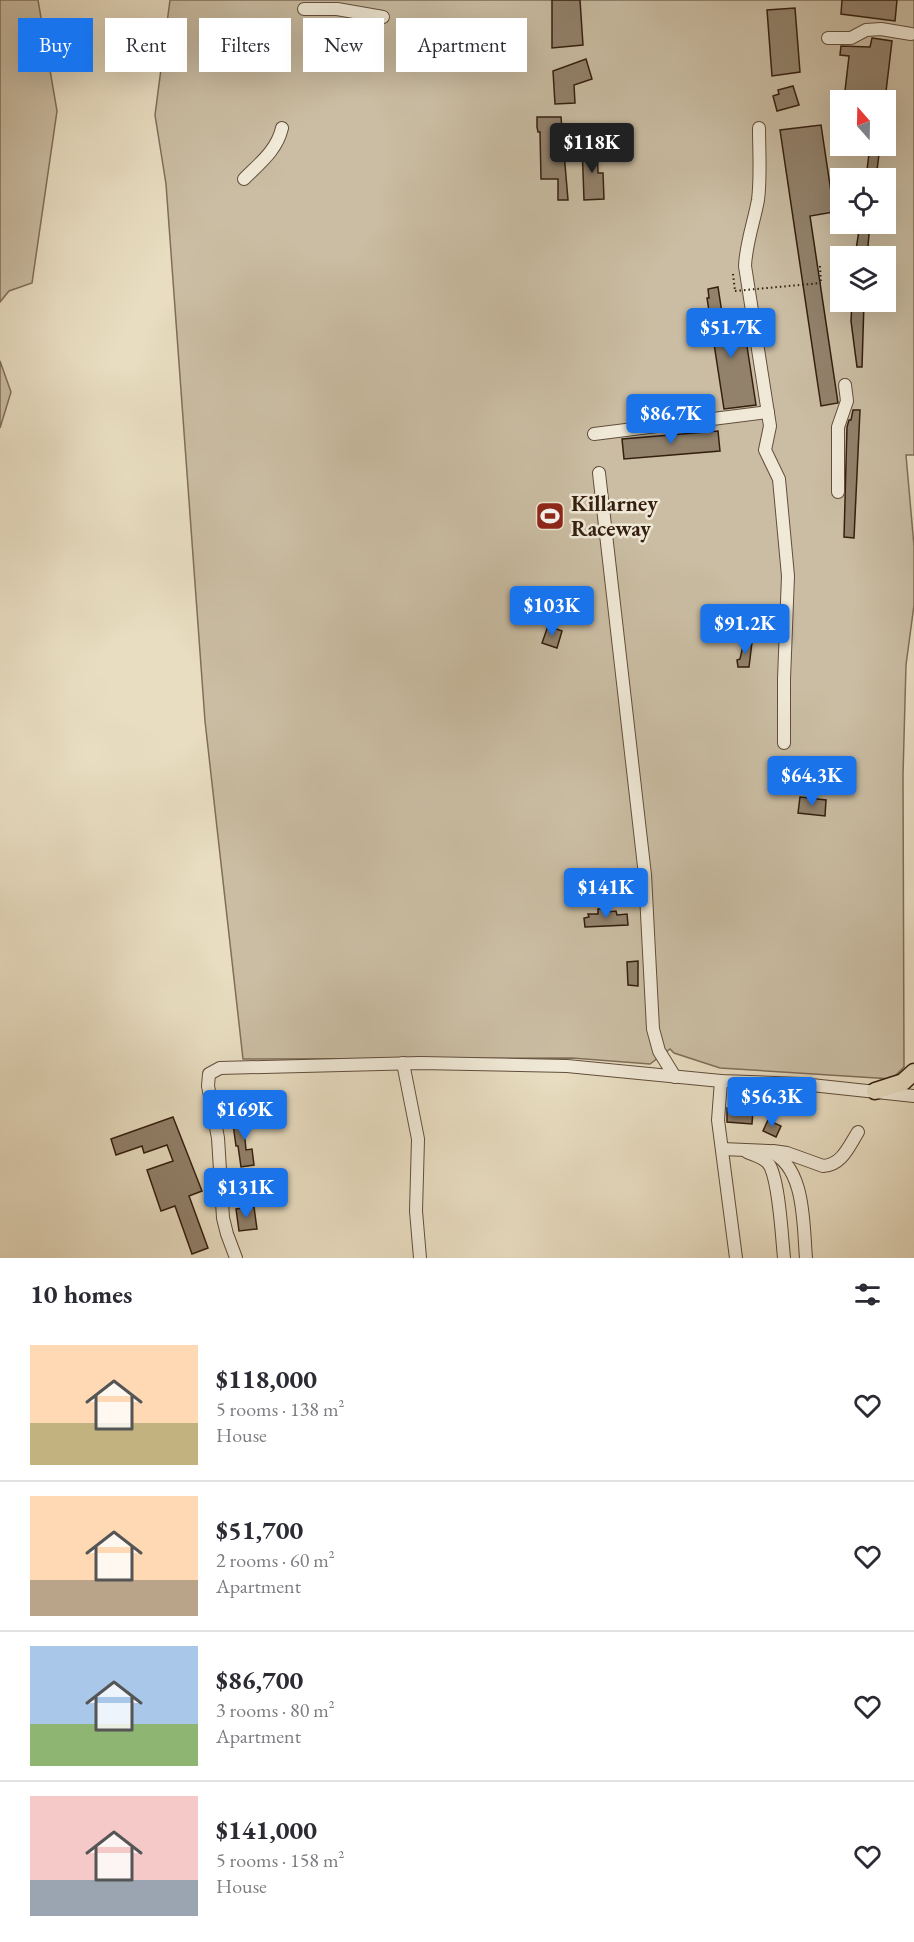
<!DOCTYPE html>
<meta charset="utf-8">
<style>
:root{--surface:#fff;--page:#f7f7f7;--text:#2b2b33;--muted:#7c7c81;--line:#e1e1e2;--accent:#1a73e8}
body{margin:0;font-family:"EB Garamond",serif;background:var(--page);color:var(--text);height:100vh;display:flex;flex-direction:column;font-size:22px;white-space:nowrap}
*{box-sizing:border-box;margin:0}
p{font-size:20px;color:var(--muted)}
.icon{flex:none;width:33px;height:33px;fill:none;stroke:currentColor;stroke-width:2;stroke-linecap:round;stroke-linejoin:round}
.map{position:relative;height:1258px;overflow:hidden}
.drawer{display:flex;flex-direction:column;background:var(--surface);flex:1}
.drawer>*{flex:none}
.banner{position:absolute;left:18px;top:18px;width:600px;height:54px;display:flex;gap:12px}
.needle{width:39px;rotate:340deg}
.buttons{position:absolute;left:830px;top:90px;display:grid;gap:12px}
.buttons a{display:grid;place-items:center;width:66px;height:66px;border-radius:0px;background:var(--surface);box-shadow:0 6px 24px #0002;font-size:30px}
.price{position:absolute;translate:-50% -51px;padding:0 14px;border-radius:6px;background:var(--accent);color:#fff;font-size:20px;line-height:39px;filter:drop-shadow(0 2px 3px #0008)}
.price::after{content:'';position:absolute;left:50%;top:36px;width:18px;height:14px;margin-left:-9px;background:inherit;clip-path:polygon(0 0,100% 0,50% 100%)}
.price.selected{background:#222;color:#fff}
ul{padding:0;list-style:none}
li{display:flex;align-items:center;gap:18px;height:150px;padding:0 30px}
li+li{border-top:2px solid var(--line)}
li span{display:grid;place-items:center;flex:none;width:168px;height:120px;border-radius:0px;color:#555}
li>.icon{margin-inline-start:auto}
span .icon{width:72px;height:72px;fill:#fffc;stroke-width:1}
li b{font-size:26px}
h2{display:flex;justify-content:space-between;align-items:center;height:72px;padding:0 30px;font-size:26px}
.pill{padding:0 21px;border-radius:0px;background:var(--surface);box-shadow:0 6px 24px #0002;font-size:21px;line-height:54px}
.pill.selected{background:var(--accent);color:#fff}
.map>svg:first-child{display:block}
.green{fill:#cabda3;stroke:#806e59;stroke-width:1.5;fill-rule:evenodd}
.building{fill:#92826c;stroke:#351f0f;stroke-width:1.5}
.lines{fill:none;stroke-linecap:round;stroke-linejoin:round}
.minor-casing{stroke:#624e3c;stroke-width:14}
.major-casing{stroke:#351f0f;stroke-width:19}
.path{stroke:#351f0f;stroke-width:2;stroke-dasharray:1.5 3;stroke-linecap:butt}
.minor{stroke:#f0e9d7;stroke-width:12}
.major{stroke:#e8ddc1;stroke-width:16}
.path-bridge{stroke:#351f0f;stroke-width:2;stroke-dasharray:1.5 3;stroke-linecap:butt}
.labels{text-anchor:middle;stroke-width:5;stroke-linejoin:round;paint-order:stroke}
.poi-label{font-size:22px;font-weight:bold;fill:#351f0f;stroke:#f0e9d7;text-anchor:start}
</style>
<div class="map">
<svg width="914" height="1258" viewBox="0 0 914 1258">
<rect width="100%" height="100%" fill="#e8ddc1"/>
<filter id="stains"><feTurbulence type="fractalNoise" baseFrequency=".00333" numOctaves="4"/><feColorMatrix values="0 0 0 0 .2 0 0 0 0 .09 0 0 0 0 .02 0 0 0 .5 -.17"/></filter>
<radialGradient id="worn" r=".72"><stop offset=".6" stop-color="#630" stop-opacity="0"/><stop offset="1" stop-color="#630" stop-opacity=".3"/></radialGradient>
<g class="green">
<polygon points="0,0 38,0 57,111 32,283 9,291 0,302"/>
<path d="M170,0H914V455H906L914,546V605L906,665L903,775L904,1067L892,1079L720,1068L674,1053L670,1049L650,1064L572,1058L243,1059L205,721L166,184L155,115ZM840,100H885V146H840ZM840,178H885V224H840ZM840,256H885V302H840Z"/>
<polygon points="0,361 11,392 0,428"/>
</g>
<g class="building">
<polygon points="552,0 580,0 583,45 552,48"/>
<polygon points="842,0 897,0 895,21 841,14"/>
<polygon points="795,8 800,72 772,76 767,10"/>
<polygon points="872,38 892,41 885,100 844,100 849,56 840,55 841,46 870,47"/>
<polygon points="586,59 592,79 574,85 575,103 555,104 553,71"/>
<polygon points="793,86 799,105 777,111 773,96 779,94 778,90"/>
<polygon points="537,117 561,117 568,200 558,200 558,179 541,179 540,132 538,132 537,127"/>
<polygon points="821,125 834,212 810,216 838,403 821,406 780,130"/>
<polygon points="597,143 598,173 603,173 604,199 584,200 582,144"/>
<polygon points="870,146 880,146 876,178 866,178"/>
<polygon points="860,224 870,224 867,256 855,256"/>
<polygon points="718,287 726,339 738,338 736,321 743,320 756,405 724,409 707,298 709,298 708,289"/>
<polygon points="852,302 864,302 862,367 857,367 851,321"/>
<polygon points="853,410 860,410 854,538 844,537 847,427 849,420 851,420"/>
<polygon points="718,431 720,451 624,459 622,439"/>
<polygon points="548,626 562,631 557,648 542,643"/>
<polygon points="744,641 752,642 749,667 738,667 737,660 740,659"/>
<polygon points="800,797 826,800 825,816 798,813"/>
<polygon points="598,909 606,909 607,912 616,911 617,915 627,914 628,925 585,927 584,918 589,917 588,914 598,914"/>
<polygon points="638,961 638,986 628,985 627,962"/>
<polygon points="727,1108 753,1110 752,1124 727,1122"/>
<polygon points="173,1117 202,1191 189,1196 208,1248 192,1254 175,1206 161,1211 147,1170 173,1161 167,1145 144,1153 142,1146 116,1155 111,1139"/>
<polygon points="260,1119 261,1126 244,1128 246,1150 252,1149 254,1165 241,1167 238,1146 236,1146 233,1124 235,1124 235,1122"/>
<polygon points="768,1120 781,1126 776,1137 763,1131"/>
<polygon points="254,1207 257,1229 239,1231 236,1209"/>
</g>
<g class="lines">
<g class="minor-casing">
<g id="minor">
<polyline points="304,9 337,9 383,17"/>
<polyline points="828,38 851,38 866,30 881,29 911,34"/>
<path d="M759,128C759,152 761,176 758,200C754,222 746,243 745,266L770,426L765,450L779,479L788,576L784,679V743"/>
<path d="M244,179C260,163 277,150 282,128"/>
<polyline points="594,434 768,412"/>
<polyline points="599,473 645,875 653,1029 659,1051 675,1077"/>
<polyline points="838,492 838,427 847,401 845,385"/>
<polyline points="403,1063 418,1139 416,1211 420,1258"/>
<polyline points="721,1081 718,1120 736,1258"/>
<path d="M722,1149L769,1151C806,1166 803,1225 806,1258"/>
<path d="M773,1151L787,1153L823,1166C842,1165 849,1146 858,1132"/>
<path d="M747,1152C754,1155 763,1157 768,1163C779,1176 782,1239 784,1258"/>
<polyline points="236,1258 227,1234 223,1218 218,1138 208,1086 209,1074 220,1068 420,1063 567,1066 721,1081 802,1084 914,1096"/>
</g>
</g>
<g class="major-casing">
<polyline id="major" points="875,1091 903,1082 914,1072"/>
</g>
<g class="path">
<polyline points="820,266 821,283"/>
<polyline points="733,274 735,291"/>
</g>
<use href="#minor" class="minor"/>
<use href="#major" class="major"/>
<polyline class="path-bridge" points="735,291 821,283"/>
</g>
<defs>
<g id="stadium-square" transform="scale(1.5)"><rect x="-9" y="-9" width="18" height="18" rx="4" fill="#8f2418" stroke="#f0e9d7"/><path d="M0-5a6.5 5 0 1 0 0 10a6.5 5 0 1 0 0-10ZM-3.5-1.8h7v3.6h-7Z" fill="#fff"/></g>
</defs>
<g fill-rule="evenodd">
<use href="#stadium-square" x="550" y="516"/>
</g>
<g class="labels">
<g class="poi-label">
<text x="571" y="511">Killarney<tspan x="571" dy="25">Raceway</tspan></text>
</g>
</g>
<rect width="100%" height="100%" filter="url(#stains)"/>
<rect width="100%" height="100%" fill="url(#worn)"/>
</svg>
<div class="buttons">
<a><svg class="needle" viewBox="-14 -14 28 28"><path d="M0-13l5 13h-10z" fill="#e53935"/><path d="M0 13l5-13h-10z" fill="#7c7c81"/></svg></a>
<a><svg class="icon" aria-label="locate" viewBox="0 0 24 24"><circle cx="12" cy="12" r="6"/><path d="M12 2v4M12 18v4M2 12h4M18 12h4"/></svg></a>
<a><svg class="icon" aria-label="layers" viewBox="0 0 24 24"><path d="M12 4l9 5-9 5-9-5zM3 14l9 5 9-5"/></svg></a>
</div>
<b class="price selected" style="left:592px;top:174px">$118K</b>
<b class="price" style="left:731px;top:359px">$51.7K</b>
<b class="price" style="left:671px;top:445px">$86.7K</b>
<b class="price" style="left:552px;top:637px">$103K</b>
<b class="price" style="left:745px;top:655px">$91.2K</b>
<b class="price" style="left:812px;top:807px">$64.3K</b>
<b class="price" style="left:606px;top:919px">$141K</b>
<b class="price" style="left:772px;top:1128px">$56.3K</b>
<b class="price" style="left:245px;top:1141px">$169K</b>
<b class="price" style="left:246px;top:1219px">$131K</b>
<div class="banner">
<a class="pill selected">Buy</a>
<a class="pill">Rent</a>
<a class="pill">Filters</a>
<a class="pill">New</a>
<a class="pill">Apartment</a>
</div>
</div>
<section class="drawer">
<h2>10 homes<svg class="icon" aria-label="filters" viewBox="0 0 24 24"><path d="M4 7h16M4 17h16"/><circle cx="9" cy="7" r="2"/><circle cx="15" cy="17" r="2"/></svg></h2>
<ul>
<li><span style="background:linear-gradient(#ffd9b3 65%,#c2b280 0)"><svg class="icon" aria-label="home" viewBox="0 0 24 24"><path d="M3 11l9-7 9 7M6 9v11h12V9"/></svg></span><div><b>$118,000</b><p>5 rooms · 138 m²</p><p>House</p></div><svg class="icon" aria-label="heart" viewBox="0 0 24 24"><path d="M12 20l-8-8c-3-5 5-10 8-4 3-6 11-1 8 4z"/></svg></li>
<li><span style="background:linear-gradient(#ffd9b3 70%,#b9a48a 0)"><svg class="icon" aria-label="home" viewBox="0 0 24 24"><path d="M3 11l9-7 9 7M6 9v11h12V9"/></svg></span><div><b>$51,700</b><p>2 rooms · 60 m²</p><p>Apartment</p></div><svg class="icon" aria-label="heart" viewBox="0 0 24 24"><path d="M12 20l-8-8c-3-5 5-10 8-4 3-6 11-1 8 4z"/></svg></li>
<li><span style="background:linear-gradient(#a9c7e8 65%,#8fb573 0)"><svg class="icon" aria-label="home" viewBox="0 0 24 24"><path d="M3 11l9-7 9 7M6 9v11h12V9"/></svg></span><div><b>$86,700</b><p>3 rooms · 80 m²</p><p>Apartment</p></div><svg class="icon" aria-label="heart" viewBox="0 0 24 24"><path d="M12 20l-8-8c-3-5 5-10 8-4 3-6 11-1 8 4z"/></svg></li>
<li><span style="background:linear-gradient(#f6c9c9 70%,#9aa5b1 0)"><svg class="icon" aria-label="home" viewBox="0 0 24 24"><path d="M3 11l9-7 9 7M6 9v11h12V9"/></svg></span><div><b>$141,000</b><p>5 rooms · 158 m²</p><p>House</p></div><svg class="icon" aria-label="heart" viewBox="0 0 24 24"><path d="M12 20l-8-8c-3-5 5-10 8-4 3-6 11-1 8 4z"/></svg></li>
</ul>
</section>
